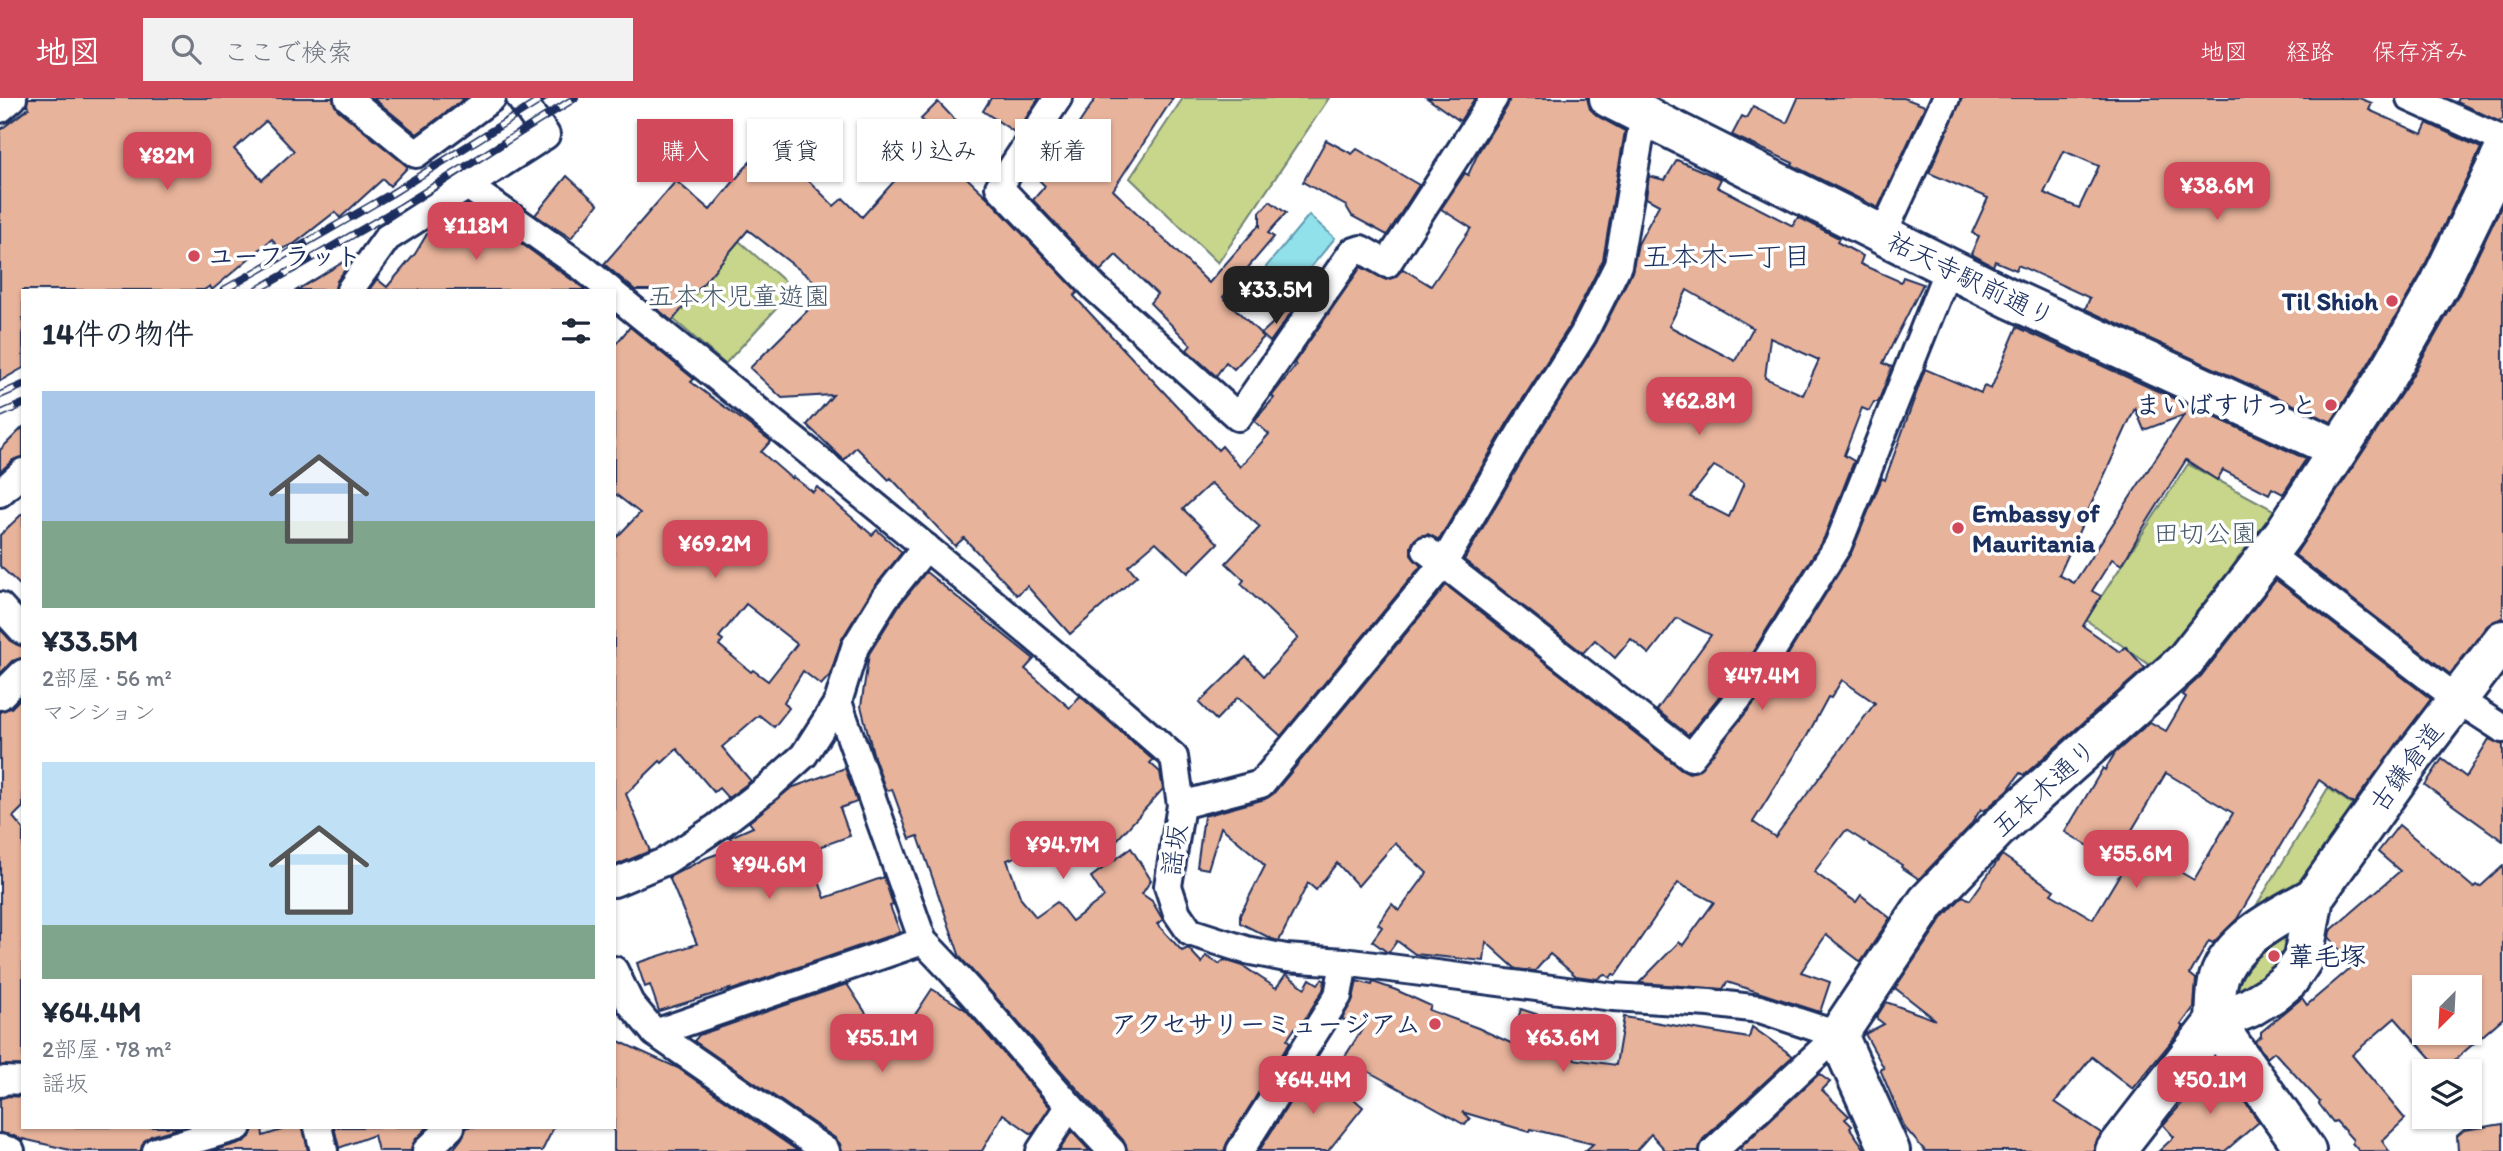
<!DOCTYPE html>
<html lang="ja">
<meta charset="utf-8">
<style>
:root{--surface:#fff;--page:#f2f2f3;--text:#1f2937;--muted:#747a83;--accent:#d1495b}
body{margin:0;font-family:Itim,"Klee One",sans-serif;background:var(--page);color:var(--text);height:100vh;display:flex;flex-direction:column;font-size:26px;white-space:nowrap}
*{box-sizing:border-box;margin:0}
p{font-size:23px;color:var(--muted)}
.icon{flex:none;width:38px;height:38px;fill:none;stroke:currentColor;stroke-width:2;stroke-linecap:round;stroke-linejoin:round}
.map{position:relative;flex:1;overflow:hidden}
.drawer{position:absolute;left:21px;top:191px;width:595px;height:840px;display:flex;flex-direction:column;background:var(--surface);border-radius:0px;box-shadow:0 2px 5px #0004}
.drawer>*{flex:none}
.banner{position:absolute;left:637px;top:21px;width:665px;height:63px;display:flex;gap:14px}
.needle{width:46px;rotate:204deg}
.buttons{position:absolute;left:2412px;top:877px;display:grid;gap:14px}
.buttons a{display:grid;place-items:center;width:70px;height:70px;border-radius:0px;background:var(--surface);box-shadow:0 2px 5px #0004;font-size:35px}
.price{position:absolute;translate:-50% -60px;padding:0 16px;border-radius:14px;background:var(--accent);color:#fff;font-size:23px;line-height:46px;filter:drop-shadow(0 2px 4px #0008)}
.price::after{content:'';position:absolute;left:50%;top:42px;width:21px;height:16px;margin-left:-10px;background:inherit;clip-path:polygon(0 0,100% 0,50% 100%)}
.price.selected{background:#222;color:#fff}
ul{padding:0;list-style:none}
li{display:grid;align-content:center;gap:14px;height:371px;padding:0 21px}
li span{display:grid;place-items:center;height:217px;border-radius:0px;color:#555}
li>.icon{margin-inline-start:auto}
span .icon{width:126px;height:126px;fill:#fffc;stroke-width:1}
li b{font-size:30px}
h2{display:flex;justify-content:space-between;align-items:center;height:84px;padding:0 21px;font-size:30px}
.pill{padding:0 24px;border-radius:0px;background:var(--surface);box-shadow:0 2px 5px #0004;font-size:24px;line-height:63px}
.pill.selected{background:var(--accent);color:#fff}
header{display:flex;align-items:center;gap:42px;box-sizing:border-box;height:98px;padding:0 35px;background:var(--accent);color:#fff}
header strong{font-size:33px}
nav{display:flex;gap:38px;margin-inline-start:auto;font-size:24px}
.search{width:490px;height:63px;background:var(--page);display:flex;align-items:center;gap:18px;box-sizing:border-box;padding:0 24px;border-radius:0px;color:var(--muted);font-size:26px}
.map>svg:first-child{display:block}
.green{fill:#c7d68a;stroke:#718274;stroke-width:2}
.water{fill:#90e1ea;stroke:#619ab2;stroke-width:2}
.building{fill:#e8b39b;stroke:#1b2f5e;stroke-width:2;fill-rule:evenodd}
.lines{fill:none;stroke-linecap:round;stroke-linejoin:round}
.street-casing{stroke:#1b2f5e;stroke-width:32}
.secondary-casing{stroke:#1b2f5e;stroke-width:44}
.street{stroke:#fff;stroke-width:26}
.secondary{stroke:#fff;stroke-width:38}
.rail-casing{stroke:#1b2f5e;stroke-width:8}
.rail{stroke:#fff;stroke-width:5;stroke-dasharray:16;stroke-linecap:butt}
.poi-dot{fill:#d1495b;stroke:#fff;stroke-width:2.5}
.labels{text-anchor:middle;stroke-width:7;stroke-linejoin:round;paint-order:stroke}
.poi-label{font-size:26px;font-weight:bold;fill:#1b2f5e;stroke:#fff;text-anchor:start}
.street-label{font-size:26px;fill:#1b2f5e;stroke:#fff}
.park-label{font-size:26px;fill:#465969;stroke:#fff}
.neighbourhood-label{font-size:28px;fill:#1b2f5e;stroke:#fff}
</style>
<header>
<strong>地図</strong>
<div class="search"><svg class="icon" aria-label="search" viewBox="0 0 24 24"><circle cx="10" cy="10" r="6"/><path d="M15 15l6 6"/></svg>ここで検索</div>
<nav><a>地図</a><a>経路</a><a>保存済み</a></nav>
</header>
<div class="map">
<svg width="2503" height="1053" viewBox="0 0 2503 1053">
<rect width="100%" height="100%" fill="#fff"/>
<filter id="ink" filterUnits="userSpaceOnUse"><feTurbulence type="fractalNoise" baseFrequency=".0143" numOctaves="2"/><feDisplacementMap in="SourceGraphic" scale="14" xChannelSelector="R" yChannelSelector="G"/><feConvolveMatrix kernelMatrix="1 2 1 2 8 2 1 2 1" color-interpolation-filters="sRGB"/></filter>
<g filter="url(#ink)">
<g class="green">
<polygon points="1183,0 1329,0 1218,165 1130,80"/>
<polygon points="739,143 789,187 789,197 725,266 672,220"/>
<polygon points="2188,366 2281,416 2158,573 2086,522"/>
<polygon points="2328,690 2361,713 2309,793 2256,808"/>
<polygon points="2288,824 2294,858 2235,899 2235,875"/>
</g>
<polygon class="water" points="1309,117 1335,140 1278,209 1251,187"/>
<g class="building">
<path d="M28,0H333L338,12L408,69L390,88L383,81L340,120L335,114L294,146L279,152L272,141L212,192L210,188L204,192H23V270L0,283V32L29,10L27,7ZM266,23L294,53L262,82L234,51Z"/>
<polygon points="373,0 465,0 417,36"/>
<polygon points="991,0 1039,0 1016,35 983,13"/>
<polygon points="1096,0 1173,0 1113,92 1209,185 1259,127 1260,128 1260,114 1270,103 1286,115 1268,135 1274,139 1223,199 1264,239 1234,271 1226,264 1216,278 1187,252 1191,247 1150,205 1157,196 1116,157 1100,173 1033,102 1045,88 1036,79 1060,54"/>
<polygon points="1427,0 1475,0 1460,23"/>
<polygon points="1510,0 1587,0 1590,11 1599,19 1625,33 1603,162 1569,229 1508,324 1439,442 1428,436 1419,438 1414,442 1411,449 1411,457 1421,468 1281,638 1238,599 1216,622 1199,605 1246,559 1264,578 1298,540 1241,486 1244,482 1226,465 1260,429 1211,385 1183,411 1218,445 1188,475 1156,444 1128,468 1137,478 1070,536 1027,488 1017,497 964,440 955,448 891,380 889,382 856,349 844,362 807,327 833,297 782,300 750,270 827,193 748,132 672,223 650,205 661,192 635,192 604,166 676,83 710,112 764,47 810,84 834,108 843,100 862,119 905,71 910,72 933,48 988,100 1078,194 1074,198 1218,352 1222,348 1240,369 1269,336 1254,323 1274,300 1272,298 1296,267 1294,265 1361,169 1386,182 1395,179 1403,171 1431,188 1471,130 1441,111 1465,75 1468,77 1479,53 1507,9"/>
<polygon points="1798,0 1904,0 1925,8 1878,110 1792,67 1793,65 1732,37 1742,18 1746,20 1753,8 1787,25"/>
<path d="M1962,0H2359L2372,5L2369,12L2422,36L2427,25L2481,50L2420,177L2367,268L2331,324L2085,211L2090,200L2018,167L2016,172L1995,163L1993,168L1971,156L1979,138L1972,135L1988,100L1929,75ZM2064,53L2099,68L2079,110L2044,95Z"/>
<polygon points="2459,0 2503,0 2503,21 2498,23 2457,4"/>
<polygon points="938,4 957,24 940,40 921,21"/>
<polygon points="1326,42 1352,56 1357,51 1419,87 1387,137 1352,118 1346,108 1303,84"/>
<path d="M1677,62L1721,81L1717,89L1793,128L1798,119L1839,140L1837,144L1863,158L1860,166L1901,184L1903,179L1923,186L1883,265L1892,269L1878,304H1874L1869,313L1862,310L1844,357L1854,363L1824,440L1744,568L1688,637L1657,612L1711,537L1677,520L1649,556L1631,541L1615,560L1595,542L1583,555L1464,462L1535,340L1596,245L1632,174L1638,146L1659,107L1646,100L1649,78L1665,82ZM1687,192L1753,230L1735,263L1669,228ZM1770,240L1819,262L1803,297L1765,280ZM1714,368L1744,385L1729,419L1690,399Z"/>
<polygon points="567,78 598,106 571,140 535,117"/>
<polygon points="2503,105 2503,519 2486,529 2450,576 2295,457 2405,290 2458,198"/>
<polygon points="464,112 490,130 492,128 510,141 511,139 515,141 586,192 369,192 377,181 387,189 415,156 427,136"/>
<polygon points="347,162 352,162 337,183 335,192 297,192"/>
<polygon points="1290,209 1293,212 1270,244 1261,236"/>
<path d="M630,229L694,281L691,284L771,343L761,354L792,381L793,379L813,394L817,389L872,437L877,432L902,454L872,492L842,541L830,577L821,587L803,573L784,604L789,610L774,629L759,617L722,649L751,683L728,700L719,690L714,694L677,651L662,665L660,663L626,696L650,753L614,768V442L640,415L614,395V248ZM746,506L797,546L768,583L753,572L751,574L719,547L723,542L719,539Z"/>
<path d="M2017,229L2306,361L2283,396L2272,390L2269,396L2223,372L2217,382L2186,362L2140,435L2122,467L2112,461L2092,493L2101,498L2083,528L2120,554L2126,549L2145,570L2024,677L2020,675L2008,692L1984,713L1981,711L1970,728L1919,781L1901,769L1902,767L1846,732L1814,774L1856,804L1861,797L1890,820L1861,864L1826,837L1801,874L1830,884L1820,914L1727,884L1723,891L1639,885L1679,844L1683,847L1714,804L1678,785L1616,877L1613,876L1610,880L1604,876L1597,881L1576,878L1550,856L1535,873L1516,871L1486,844L1484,863L1415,856L1397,843L1389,854H1387L1372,843L1382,829L1378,826L1392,806L1399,813L1427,775L1395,745L1358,788L1337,765L1316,792L1308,785L1279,843L1272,841L1240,825V817L1265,768L1254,757L1221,729L1208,771L1197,769L1204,718L1265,701L1273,696L1446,487L1681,671L1689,675L1697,673L1769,587L1851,455L1882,380L1885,382L1925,271L1981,295L1984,288L1991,291ZM2135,310L2144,332L2184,317L2074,485L2059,477ZM1842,582L1875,605L1775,739L1753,724L1807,638L1828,599L1831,600Z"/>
<polygon points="23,329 23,359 13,362 0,374 0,352"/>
<polygon points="23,415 23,490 0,468 0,437"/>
<polygon points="926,474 1034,561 1025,571 1070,610 1080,598 1153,662 1150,665 1160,674 1163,691 1117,742 1065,758 1059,743 1007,762 1021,801 1036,819 1057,804 1072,823 1104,799 1091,779 1131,750 1151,782 1142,796 1152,803 1163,822 1157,826 1182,853 1188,850 1202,865 1206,858 1219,866 1224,862 1243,868 1276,890 1286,876 1305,890 1310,881 1318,886 1322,881 1325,883 1323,892 1298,932 1295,930 1287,942 1290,944 1227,1045 1224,1053 1127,1053 1123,1042 960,859 918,738 910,741 892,691 886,693 874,659 861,608 869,556 898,509"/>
<path d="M2276,482L2431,601L2353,706L2319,682L2237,821L2213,845L2209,843L2190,876L2196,881L2194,909L2181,927L2184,928L2133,991L2092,959L2055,1004L2101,1035L2094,1053H1925L1905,1030L1880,971L1884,970L1865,936L1884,926L1876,920L1886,904L1936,922L1895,890L1944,818L1963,798L1970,802L2002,757L2054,792L2051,796L2093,821L2124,769L2065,734L2103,670L2105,672L2115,655L2150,624L2166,633L2186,599L2183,597L2189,589L2201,578ZM2166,675L2233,715L2194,782L2126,742Z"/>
<polygon points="0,531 12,544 23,549 23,560 12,563 0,576"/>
<polygon points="23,598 23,709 13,719 23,731 23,967 0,968 0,613 11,610"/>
<polygon points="2489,641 2503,647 2503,743 2425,687 2442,661 2466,679"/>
<polygon points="845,670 857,704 840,710 850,738 808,753 825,800 884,779 893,807 890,808 900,834 729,893 730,891 659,913 650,887 645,889 637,865 697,846 669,779 706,760 734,750 730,739 753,729 749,724 791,690"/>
<path d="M2399,727L2474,790L2477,787L2480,789L2503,768V920L2442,973L2395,920L2352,957L2405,1021L2382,1043L2389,1053H2359L2352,1045L2353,1042L2336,1023L2333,1024L2319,1006L2320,1004L2274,954L2267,960L2255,943L2261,938V934L2302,900L2307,907L2353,868L2329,839L2330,833L2400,773L2378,754ZM2424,889H2469V934H2424Z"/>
<polygon points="1357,883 1372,887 1373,884 1396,892 1431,908 1429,912 1478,930 1526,952 1532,942 1515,930 1521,911 1551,921 1549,926 1562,931 1556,950 1560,951 1558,959 1616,967 1624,919 1749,940 1752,929 1793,958 1703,1041 1699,1053 1666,1053 1651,1036 1636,1053 1585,1053 1593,1046 1531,1031 1530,1034 1462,1014 1470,1021 1465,1027 1344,960 1363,930 1342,921 1353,901"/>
<polygon points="847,886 888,949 896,935 901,938 932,891 966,912 1050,1009 1032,1036 1003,1016 982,1053 842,1053 840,1046 835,1040 694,943 699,937"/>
<polygon points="614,941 678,970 798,1053 614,1053"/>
<polygon points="2215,965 2218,966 2259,1024 2225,1053 2159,1053 2174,1039 2163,1027 2191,995 2189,993 2202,976"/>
<polygon points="1314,966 1363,1009 1328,1053 1259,1053"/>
<polygon points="1819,976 1830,984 1822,992 1849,1018 1845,1021 1852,1028 1850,1030 1866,1053 1742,1053 1740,1050"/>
<polygon points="9,998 23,999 23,1029 182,1029 151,1038 144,1043 141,1053 74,1053 23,1041 23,1043 15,1038 0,1035 0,1000"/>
<polygon points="2503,1026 2503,1053 2458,1053 2457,1038 2464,1032"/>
<polygon points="253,1029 262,1029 263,1038 291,1029 303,1029 308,1053 212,1053 243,1044 250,1039"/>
<polygon points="334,1029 428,1029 415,1042 411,1053 378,1053 374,1037 339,1050"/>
<polygon points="466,1029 554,1029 542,1053 452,1053 462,1040"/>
<polygon points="1072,1033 1076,1038 1090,1053 1059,1053"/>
</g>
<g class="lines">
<g class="street-casing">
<g id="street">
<polyline points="348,0 416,56 492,0"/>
<polyline points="1058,0 999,89 1095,190 1238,319 1352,154 1361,151 1387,166 1494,0"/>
<polyline points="2410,0 2503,42"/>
<polyline points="0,11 13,0"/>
<polyline points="469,89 582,169 610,192"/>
<polyline points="1882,138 1946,0"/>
<polyline points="350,192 387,140 546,37 520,0"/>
<path d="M614,196C802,349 992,499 1174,659L1181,707L1168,788L1177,815L1190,834L1246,852L1286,860L1344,864L1613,899L1709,905L1760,911L1838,937L1714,1053"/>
<polyline points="0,395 23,374"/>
<polyline points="1426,452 1691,659 1757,577 1838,447 1948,171"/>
<polyline points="2268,456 2457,601 2503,631"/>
<polyline points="0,508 23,533"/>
<polyline points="0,598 23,575"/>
<polyline points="1181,707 1261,686 1443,466 1522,332 1583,237 1618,167 1641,34 1647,18"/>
<polyline points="614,785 666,763 717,729 770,688 804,657 838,604 855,549 885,500 926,449"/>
<path d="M923,843C990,910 1046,986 1112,1053"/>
<polyline points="614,872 630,905 655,935 826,1053"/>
<polyline points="655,935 923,843 838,604"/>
<polyline points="0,985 4,982 23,983"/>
<polyline points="318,1029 324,1053"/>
<polyline points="0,1050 11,1053"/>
<polyline points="156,1053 238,1029"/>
<polyline points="426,1053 451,1029"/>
<polyline points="1040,1053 1069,1009"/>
<polyline points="1240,1053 1338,898 1344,864"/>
</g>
</g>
<g class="secondary-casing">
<g id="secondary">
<polyline points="1609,0 2011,201 2338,351"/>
<path d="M2215,924C2216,911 2215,894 2219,880C2232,840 2280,818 2314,799"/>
<polyline points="2215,924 2306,1053"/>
<polyline points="1890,1053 1838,937 1927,804 1997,731 2184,564 2248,483 2286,432 2386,279 2439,187 2503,55"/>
<polyline points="2115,1053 2215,924 2249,910 2272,896 2289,882 2303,861 2314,799 2414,658 2503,542"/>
</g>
</g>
<use href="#street" class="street"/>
<use href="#secondary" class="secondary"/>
<g class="rail-casing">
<g id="rail">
<polyline points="224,192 391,96 544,0"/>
<polyline points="257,192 401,109 575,0"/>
<polyline points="0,297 23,287"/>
<polyline points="0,316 23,306"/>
</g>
</g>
<use href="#rail" class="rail"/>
</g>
</g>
<g class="poi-dot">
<circle cx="194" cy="158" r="7"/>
<circle cx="2392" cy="203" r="7"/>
<circle cx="2331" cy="307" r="7"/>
<circle cx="1958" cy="430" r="7"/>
<circle cx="2274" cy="858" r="7"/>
<circle cx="1435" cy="926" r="7"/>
</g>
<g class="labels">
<g class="poi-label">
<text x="208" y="167">ユーフラット</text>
<text x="2378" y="212" text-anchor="end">Til Shioh</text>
<text x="2317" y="316" text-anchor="end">まいばすけっと</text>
<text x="1972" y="424">Embassy of<tspan x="1972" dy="30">Mauritania</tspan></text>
<text x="2288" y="867">葦毛塚</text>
<text x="1421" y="935" text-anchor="end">アクセサリーミュージアム</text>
</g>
<g class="street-label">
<text transform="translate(1971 181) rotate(26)" y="9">祐天寺駅前通り</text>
<text transform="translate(2406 669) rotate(-53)" y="9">古鎌倉道</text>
<text transform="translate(2044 690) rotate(-42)" y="9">五本木通り</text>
<text transform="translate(1174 752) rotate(-82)" y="9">謡坂</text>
</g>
<g class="park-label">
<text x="739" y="207">五本木児童遊園</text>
<text x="2205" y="444">田切公園</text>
</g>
<g class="neighbourhood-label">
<text x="1727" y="168">五本木一丁目</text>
</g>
</g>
</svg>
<div class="buttons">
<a><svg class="needle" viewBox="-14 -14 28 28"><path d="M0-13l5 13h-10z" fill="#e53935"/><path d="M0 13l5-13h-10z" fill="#747a83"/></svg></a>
<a><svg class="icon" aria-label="layers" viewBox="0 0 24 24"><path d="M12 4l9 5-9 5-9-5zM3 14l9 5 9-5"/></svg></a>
</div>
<b class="price" style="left:167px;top:94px">¥82M</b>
<b class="price" style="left:2217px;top:124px">¥38.6M</b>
<b class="price" style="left:476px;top:164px">¥118M</b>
<b class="price selected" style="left:1276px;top:228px">¥33.5M</b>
<b class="price" style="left:1699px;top:339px">¥62.8M</b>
<b class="price" style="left:715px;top:482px">¥69.2M</b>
<b class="price" style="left:1762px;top:614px">¥47.4M</b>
<b class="price" style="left:1063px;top:783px">¥94.7M</b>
<b class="price" style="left:2136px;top:792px">¥55.6M</b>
<b class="price" style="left:769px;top:803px">¥94.6M</b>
<b class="price" style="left:882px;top:976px">¥55.1M</b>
<b class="price" style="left:1563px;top:976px">¥63.6M</b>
<b class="price" style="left:1313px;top:1018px">¥64.4M</b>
<b class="price" style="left:2210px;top:1018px">¥50.1M</b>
<div class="banner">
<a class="pill selected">購入</a>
<a class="pill">賃貸</a>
<a class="pill">絞り込み</a>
<a class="pill">新着</a>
</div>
<section class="drawer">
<h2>14件の物件<svg class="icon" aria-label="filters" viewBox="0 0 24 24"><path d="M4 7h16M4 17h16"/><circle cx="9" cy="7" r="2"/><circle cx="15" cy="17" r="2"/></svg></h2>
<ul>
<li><span style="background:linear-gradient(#a9c7e8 60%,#7fa58c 0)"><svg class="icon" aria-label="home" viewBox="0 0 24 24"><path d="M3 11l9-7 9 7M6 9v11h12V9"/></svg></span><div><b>¥33.5M</b><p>2部屋 · 56 m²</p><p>マンション</p></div></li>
<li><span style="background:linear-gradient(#bfe0f5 75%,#7fa58c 0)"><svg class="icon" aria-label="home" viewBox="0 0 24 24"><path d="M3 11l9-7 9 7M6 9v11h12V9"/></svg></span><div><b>¥64.4M</b><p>2部屋 · 78 m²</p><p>謡坂</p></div></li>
</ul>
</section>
</div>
